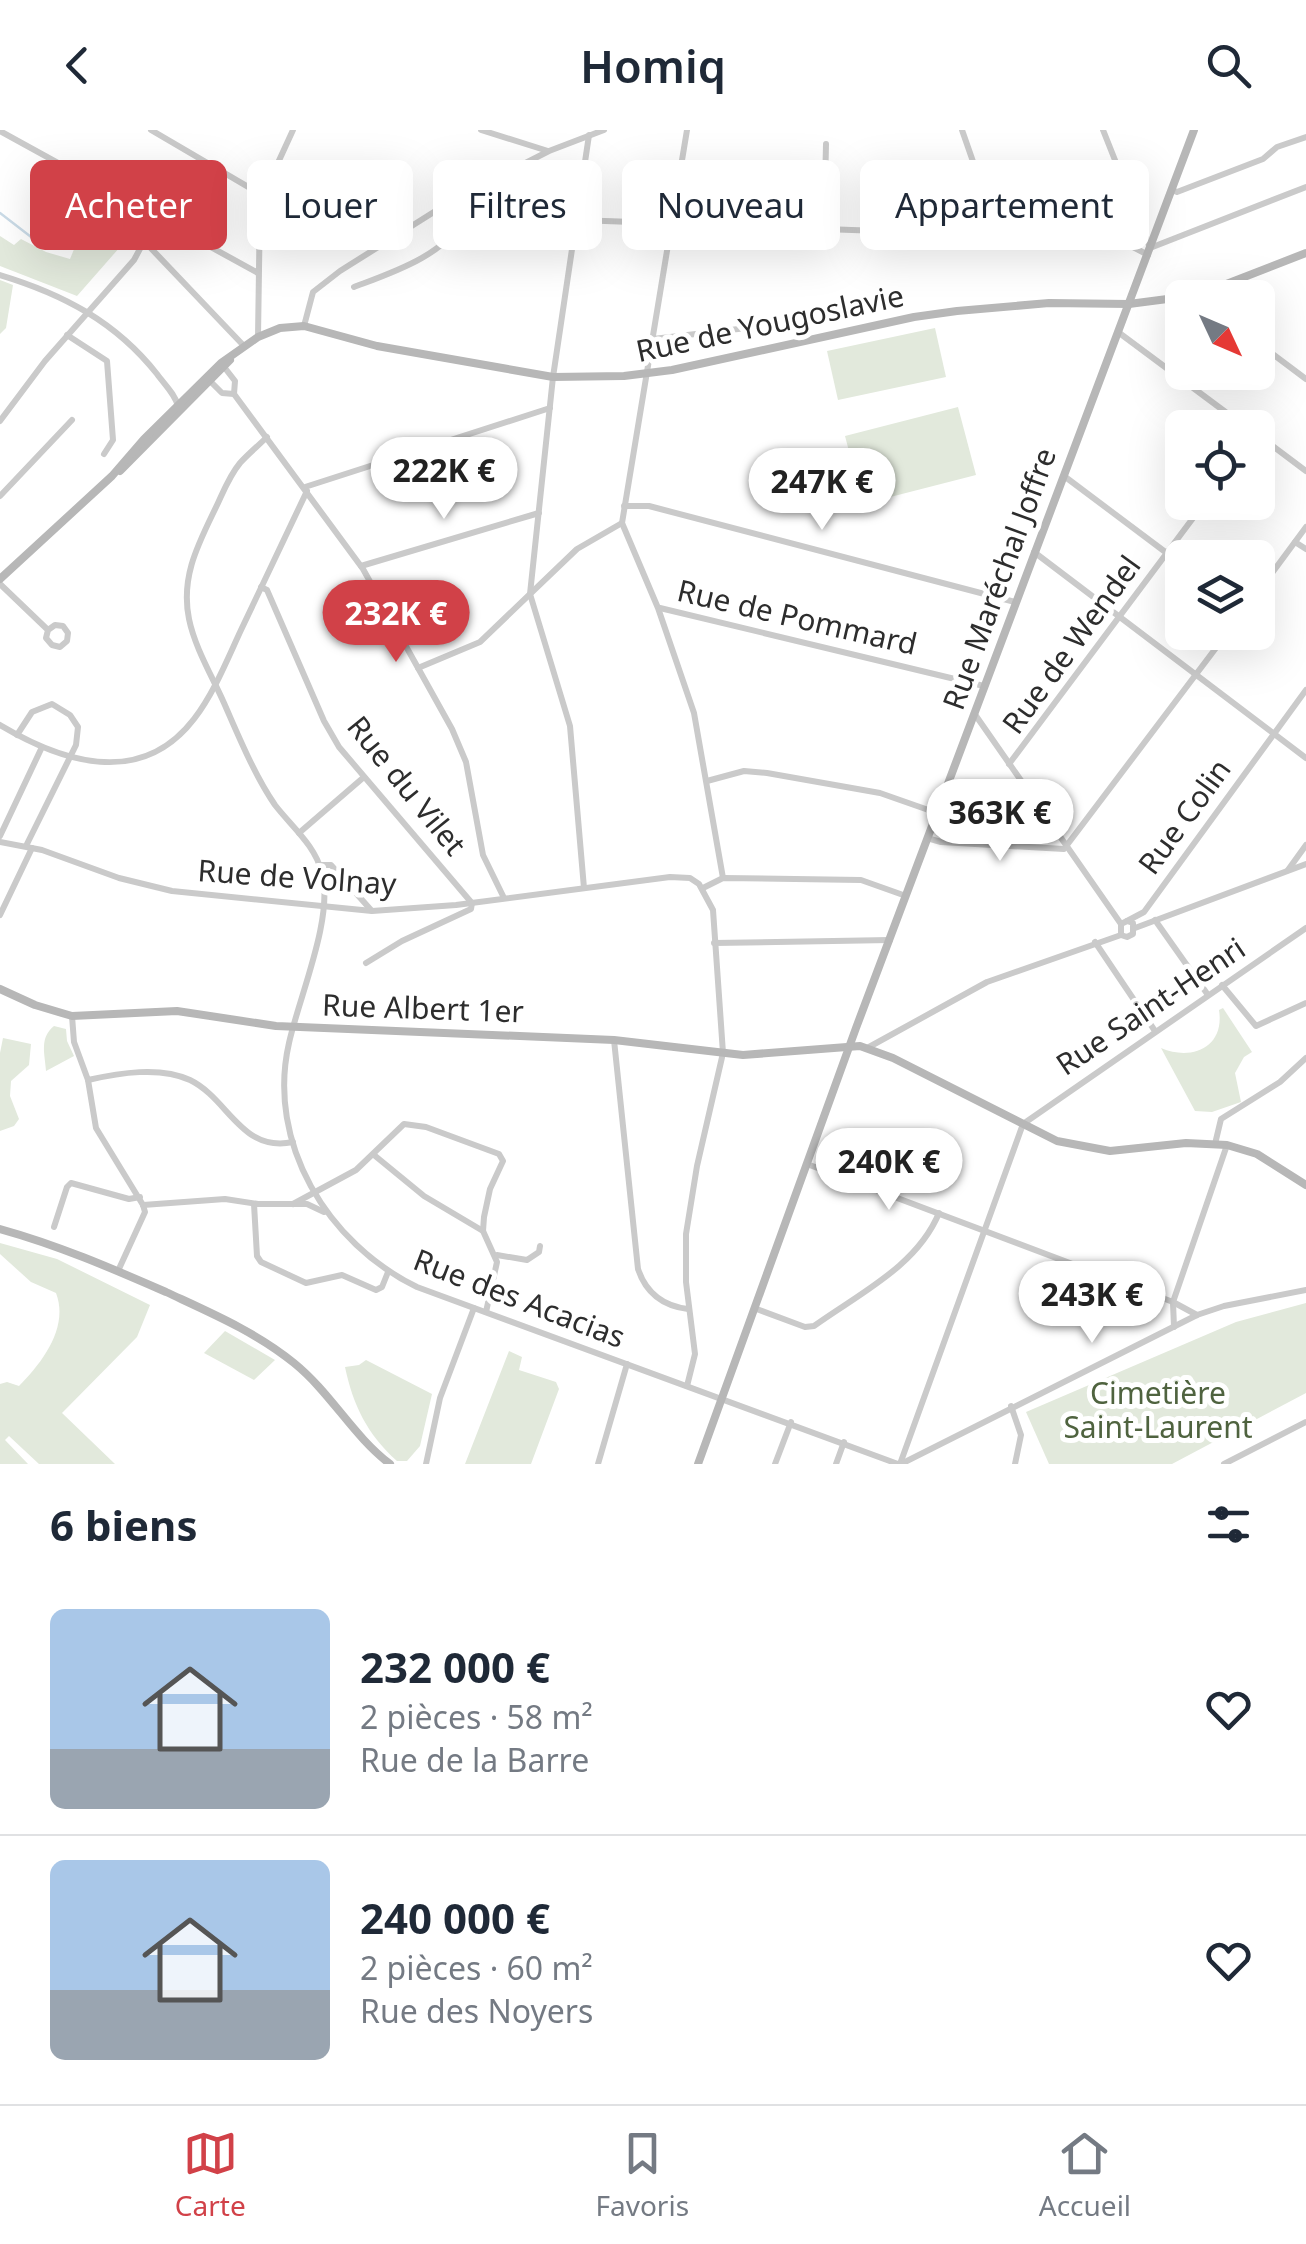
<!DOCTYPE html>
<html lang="fr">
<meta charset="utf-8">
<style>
:root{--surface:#fff;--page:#f6f6f7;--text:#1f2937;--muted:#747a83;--line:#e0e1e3;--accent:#d14148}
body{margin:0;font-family:"Noto Sans",sans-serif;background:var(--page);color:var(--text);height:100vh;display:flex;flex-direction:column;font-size:38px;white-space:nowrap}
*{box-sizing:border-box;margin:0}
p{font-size:32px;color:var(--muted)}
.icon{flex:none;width:55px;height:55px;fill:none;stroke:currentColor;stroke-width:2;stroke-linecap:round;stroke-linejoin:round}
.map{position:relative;height:1334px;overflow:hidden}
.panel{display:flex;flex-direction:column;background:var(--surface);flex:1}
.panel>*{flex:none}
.guide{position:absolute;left:30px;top:30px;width:1248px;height:90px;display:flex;gap:20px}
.needle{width:65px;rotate:134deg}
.controls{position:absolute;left:1165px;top:150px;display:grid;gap:20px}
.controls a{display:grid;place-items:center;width:110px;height:110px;border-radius:15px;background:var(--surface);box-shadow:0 10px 40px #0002;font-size:50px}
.price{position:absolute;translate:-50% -85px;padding:0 22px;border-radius:35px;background:#fff;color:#222;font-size:32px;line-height:65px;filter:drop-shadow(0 2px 5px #0008)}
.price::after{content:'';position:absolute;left:50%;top:60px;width:30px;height:22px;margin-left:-15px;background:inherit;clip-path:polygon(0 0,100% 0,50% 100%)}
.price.selected{background:var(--accent);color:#fff}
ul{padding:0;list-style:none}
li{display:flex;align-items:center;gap:30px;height:250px;padding:0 50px}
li+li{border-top:2px solid var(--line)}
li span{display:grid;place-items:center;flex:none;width:280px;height:200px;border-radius:15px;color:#555}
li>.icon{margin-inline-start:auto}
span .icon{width:120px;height:120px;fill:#fffc;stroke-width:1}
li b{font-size:42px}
h2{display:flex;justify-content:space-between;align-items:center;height:120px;padding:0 50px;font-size:42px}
.pill{padding:0 35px;border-radius:15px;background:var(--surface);box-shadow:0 10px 40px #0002;font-size:35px;line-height:90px}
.pill.selected{background:var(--accent);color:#fff}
header{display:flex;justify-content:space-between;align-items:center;height:130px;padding:0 50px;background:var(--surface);font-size:45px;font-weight:600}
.tab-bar{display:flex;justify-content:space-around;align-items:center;height:140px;border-top:2px solid var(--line);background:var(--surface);font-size:28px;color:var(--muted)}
.tab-bar a{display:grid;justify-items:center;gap:5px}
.tab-bar .selected{color:var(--accent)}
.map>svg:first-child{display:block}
.green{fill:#e2e9dc}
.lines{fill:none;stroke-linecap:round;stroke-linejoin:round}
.stream{stroke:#cadbe7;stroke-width:2.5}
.street{stroke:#cacaca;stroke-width:6}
.secondary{stroke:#b7b7b7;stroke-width:8}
.labels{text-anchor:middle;stroke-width:10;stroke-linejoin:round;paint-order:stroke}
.street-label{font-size:30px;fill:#2d2d2d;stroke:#fff}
.park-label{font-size:30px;fill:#4f633f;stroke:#fff}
</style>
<header><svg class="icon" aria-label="back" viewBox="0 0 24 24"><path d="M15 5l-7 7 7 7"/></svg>Homiq<svg class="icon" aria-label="search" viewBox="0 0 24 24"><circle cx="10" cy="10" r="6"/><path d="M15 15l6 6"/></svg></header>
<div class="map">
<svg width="1306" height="1334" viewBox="0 0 1306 1334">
<rect width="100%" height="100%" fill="#fff"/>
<g class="green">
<polygon points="0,106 14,115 21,109 46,122 70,129 77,112 110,108 120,117 77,166 0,136"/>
<polygon points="0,150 13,155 6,198 0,204"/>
<polygon points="935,198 946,247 838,270 827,221"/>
<polygon points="958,277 976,345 863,374 845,306"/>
<path d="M1223,878L1252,922L1244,927L1235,943L1241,972L1212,982L1195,981L1161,918C1191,931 1225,918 1219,880Z"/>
<path d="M54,896L66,899L67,911L74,926L46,941C45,924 39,908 54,896Z"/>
<polygon points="3,908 31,914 29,935 11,951 10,966 19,989 14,996 0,1001 0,923"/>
<path d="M0,1113L57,1129L150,1175L137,1207L62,1283L115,1334H39L9,1306L5,1310L28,1334H0V1254L7,1252L19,1256C43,1232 69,1197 56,1163L31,1152L0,1124Z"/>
<polygon points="1306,1173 1306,1263 1172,1334 1049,1334 1026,1282 1236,1192"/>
<polygon points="225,1201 275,1230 254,1250 204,1223"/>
<polygon points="509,1221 522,1227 519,1240 556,1252 559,1259 531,1334 465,1334"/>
<path d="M366,1230L432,1264L420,1316L407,1331H397C367,1304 353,1275 345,1237L359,1235Z"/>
</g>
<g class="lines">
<polyline class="stream" points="0,83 35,110 65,118"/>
<g class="street">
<polyline points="151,0 262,65 402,78"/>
<polyline points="481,0 548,21"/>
<polyline points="687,0 622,393 658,478 694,583 723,748"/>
<polyline points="962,0 999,106"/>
<polyline points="1103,0 1150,118 1306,57"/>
<polyline points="0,1 258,143"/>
<polyline points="1172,60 1177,62 1263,29 1277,17 1306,7"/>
<polyline points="453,70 465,86 1104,109 1133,117 1148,125"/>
<polyline points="824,101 826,14"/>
<polyline points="144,111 244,216"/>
<path d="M0,145C63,164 116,192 157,244C165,255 175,264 178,276"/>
<path d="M354,157C391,143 447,125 465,86"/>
<polyline points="304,196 313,162 340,141 453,70 549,21 604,0"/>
<polyline points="1118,202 1247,298"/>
<polyline points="67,205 107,231 113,310 104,324"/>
<polyline points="258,207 260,72 293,0"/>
<polyline points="653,209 841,187"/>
<polyline points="1258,213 1306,249"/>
<polyline points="221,233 235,251 234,264 363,439 452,599 466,632 483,725 504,768"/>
<polyline points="207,248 222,263 234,264"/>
<polyline points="0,291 45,231 134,130 157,87"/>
<polyline points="1258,305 1306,341"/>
<path d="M267,307C258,316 248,324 240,333C230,345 224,360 218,373C200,411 180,445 189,489C195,518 212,546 224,573C239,607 254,644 275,675C292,697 315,715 322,743C334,788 299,867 289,913C266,1013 328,1114 417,1157L898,1334"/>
<polyline points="1064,346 1168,424"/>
<polyline points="305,357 550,278"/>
<polyline points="0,366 72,290"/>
<polyline points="624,376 649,376 1015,472"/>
<polyline points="1295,412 1306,419"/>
<polyline points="1034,422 1306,628"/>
<polyline points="361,436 539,383"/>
<polyline points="0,454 48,500 46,508 52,515 60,517 67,511 68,503 63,496 55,495 48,500"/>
<polyline points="261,457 267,460 324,591 339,617 471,772"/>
<polyline points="1258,462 1306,397"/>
<polyline points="660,478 984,556"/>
<polyline points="418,538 480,512 577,419 622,393"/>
<polyline points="974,583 1121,794 1121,805 1127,807 1133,804 1133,793 1127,791 1121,794"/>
<path d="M0,595C62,632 141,658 194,589C214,563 227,530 241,500C263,454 285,407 307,361"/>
<polyline points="17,605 32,582 52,574 70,585 78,597 76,615 26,716"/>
<polyline points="1009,634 1205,372"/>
<polyline points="707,651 744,641 767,643 880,663 937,683"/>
<polyline points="299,703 364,647"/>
<polyline points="0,706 42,617"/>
<polyline points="927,708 941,712 1064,719 1228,502"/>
<polyline points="0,712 42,720 119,748 172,761 372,781 456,775 670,747 690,748 699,754 713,780 723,923 697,1036 686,1104 686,1152 695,1224 687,1256"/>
<polyline points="319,735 331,735 371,780"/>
<polyline points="1288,740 1306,715"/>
<polyline points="584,758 570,596 530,464 553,247 589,5"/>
<polyline points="703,758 723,748 861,750 906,766"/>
<polyline points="0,785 32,718"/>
<polyline points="1155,790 1208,865"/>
<polyline points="1127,791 1144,782 1306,560"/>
<polyline points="1135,798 1306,734"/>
<polyline points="1095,812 1155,901"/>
<polyline points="714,813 890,810"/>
<polyline points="366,833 402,811 471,779 472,773"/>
<polyline points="1222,855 1256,896 1306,873"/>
<polyline points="72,886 74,912 88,950 96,998 143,1075"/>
<path d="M614,910L638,1139C646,1163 663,1176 688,1179"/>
<polyline points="869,917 987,852 1121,805"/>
<path d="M88,950C119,943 160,936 190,950C229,969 241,1023 293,1012"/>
<polyline points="1215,1014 1221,989 1280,952 1306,928"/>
<polyline points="374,1025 424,1066 483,1101"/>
<polyline points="807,1034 1173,1172 1197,1185"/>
<polyline points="254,1074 257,1126 261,1132 306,1153 342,1145 376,1160 382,1157 388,1142"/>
<polyline points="293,1074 356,1040 404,994 426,997 499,1024 503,1031 490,1059 484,1087 483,1101 497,1132 486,1182"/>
<polyline points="143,1075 225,1069 258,1074 307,1074 324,1082"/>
<polyline points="54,1097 67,1057 71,1053 129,1069 140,1067"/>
<polyline points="497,1125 527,1130 539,1122 540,1116"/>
<polyline points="118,1141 145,1082 143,1075"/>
<path d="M754,1178L805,1197L814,1196C860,1163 917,1136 939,1083"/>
<polyline points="1174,1197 1173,1172 1227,1015"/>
<polyline points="1011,1276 1021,1305 1015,1334"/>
<polyline points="426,1334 440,1268 474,1178"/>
<polyline points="598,1334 627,1234"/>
<polyline points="775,1334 791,1292"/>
<polyline points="836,1334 844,1312"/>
<polyline points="900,1334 1023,994 1306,798"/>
<polyline points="901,1334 1197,1185 1224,1176 1306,1160"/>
<polyline points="1224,1334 1306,1292"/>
</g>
<g class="secondary">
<polyline points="120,341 230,230"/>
<polyline points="0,449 112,346 144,309 221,233 258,207 280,198 304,196 377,216 553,247 624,246 672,240 914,187 957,181 1049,173 1129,174 1198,165 1306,123"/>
<polyline points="0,859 35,875 72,886 177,881 276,896 614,910 743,925 860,916 893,928 1057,1011 1110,1021 1186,1013 1227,1015 1257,1024 1306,1055"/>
<path d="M0,1099C58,1115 111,1138 166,1162C211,1183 256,1202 294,1233C331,1263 353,1306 390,1334"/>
<polyline points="698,1334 856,898 1194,0"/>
</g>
</g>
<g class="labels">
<g class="street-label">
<text transform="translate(770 194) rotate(-12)" y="10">Rue de Yougoslavie</text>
<text transform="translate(1000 449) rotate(-70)" y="10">Rue Maréchal Joffre</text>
<text transform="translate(797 488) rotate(13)" y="10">Rue de Pommard</text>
<text transform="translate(1072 515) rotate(-54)" y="10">Rue de Wendel</text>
<text transform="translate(406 656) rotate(51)" y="10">Rue du Vilet</text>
<text transform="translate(1185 687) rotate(-54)" y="10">Rue Colin</text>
<text transform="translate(297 748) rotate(4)" y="10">Rue de Volnay</text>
<text transform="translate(1151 877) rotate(-34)" y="10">Rue Saint-Henri</text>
<text transform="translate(423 879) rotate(2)" y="10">Rue Albert 1er</text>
<text transform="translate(519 1169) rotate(21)" y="10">Rue des Acacias</text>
</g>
<g class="park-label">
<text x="1158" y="1274">Cimetière<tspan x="1158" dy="34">Saint-Laurent</tspan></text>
</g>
</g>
</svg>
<div class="controls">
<a><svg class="needle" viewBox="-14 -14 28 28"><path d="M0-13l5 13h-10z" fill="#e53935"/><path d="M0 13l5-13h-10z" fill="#747a83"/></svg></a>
<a><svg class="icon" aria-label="locate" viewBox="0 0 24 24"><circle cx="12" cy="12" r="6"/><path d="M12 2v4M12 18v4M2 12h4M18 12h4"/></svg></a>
<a><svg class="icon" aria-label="layers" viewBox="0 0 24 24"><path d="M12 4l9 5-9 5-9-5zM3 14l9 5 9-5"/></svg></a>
</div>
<b class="price" style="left:444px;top:392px">222K €</b>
<b class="price" style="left:822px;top:403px">247K €</b>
<b class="price selected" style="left:396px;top:535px">232K €</b>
<b class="price" style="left:1000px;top:734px">363K €</b>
<b class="price" style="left:889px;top:1083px">240K €</b>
<b class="price" style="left:1092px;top:1216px">243K €</b>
<div class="guide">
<a class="pill selected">Acheter</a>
<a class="pill">Louer</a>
<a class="pill">Filtres</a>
<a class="pill">Nouveau</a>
<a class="pill">Appartement</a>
</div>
</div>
<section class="panel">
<h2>6 biens<svg class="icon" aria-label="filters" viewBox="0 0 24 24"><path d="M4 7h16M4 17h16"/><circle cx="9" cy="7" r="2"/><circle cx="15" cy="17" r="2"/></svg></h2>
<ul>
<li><span style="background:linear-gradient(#a9c7e8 70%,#9aa5b1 0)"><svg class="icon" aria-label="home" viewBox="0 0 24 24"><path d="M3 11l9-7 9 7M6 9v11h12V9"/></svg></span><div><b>232 000 €</b><p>2 pièces · 58 m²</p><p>Rue de la Barre</p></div><svg class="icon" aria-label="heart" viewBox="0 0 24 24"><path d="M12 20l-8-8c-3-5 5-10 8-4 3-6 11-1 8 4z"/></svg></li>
<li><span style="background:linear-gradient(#a9c7e8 65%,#9aa5b1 0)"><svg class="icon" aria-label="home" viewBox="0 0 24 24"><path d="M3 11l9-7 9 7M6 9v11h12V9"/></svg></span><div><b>240 000 €</b><p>2 pièces · 60 m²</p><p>Rue des Noyers</p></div><svg class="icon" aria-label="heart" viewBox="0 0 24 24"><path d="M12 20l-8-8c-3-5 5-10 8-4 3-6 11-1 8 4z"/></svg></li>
</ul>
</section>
<nav class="tab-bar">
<a class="selected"><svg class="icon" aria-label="map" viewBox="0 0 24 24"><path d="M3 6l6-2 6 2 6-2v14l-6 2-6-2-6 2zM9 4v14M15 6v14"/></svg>Carte</a>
<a><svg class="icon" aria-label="saved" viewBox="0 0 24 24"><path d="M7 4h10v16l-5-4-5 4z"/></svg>Favoris</a>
<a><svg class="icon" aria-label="home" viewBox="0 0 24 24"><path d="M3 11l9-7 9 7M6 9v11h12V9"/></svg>Accueil</a>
</nav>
